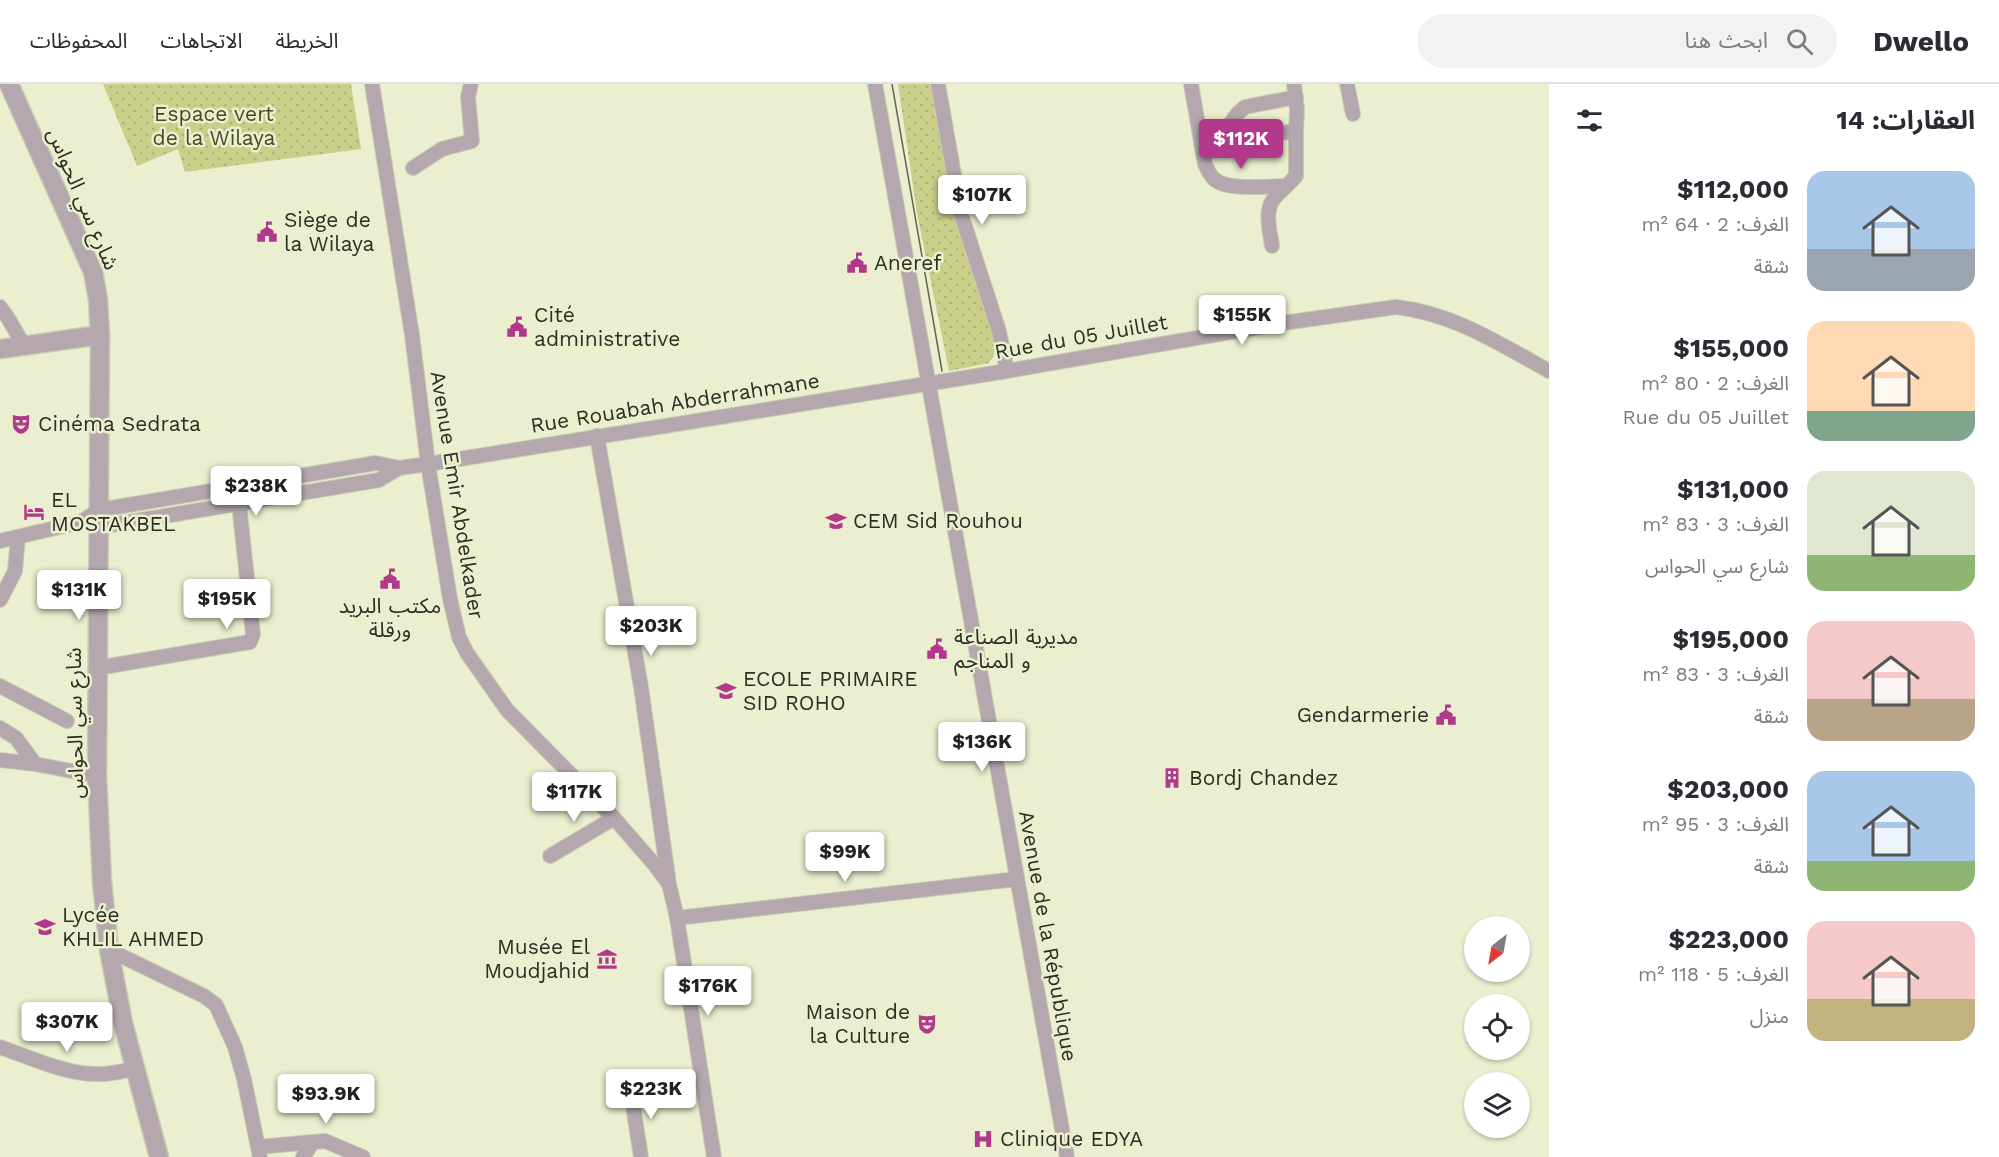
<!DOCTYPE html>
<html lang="ar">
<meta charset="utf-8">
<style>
:root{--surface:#fff;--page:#f2f2f3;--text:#2b2b33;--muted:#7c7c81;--line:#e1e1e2;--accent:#b2388b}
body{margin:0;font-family:"Work Sans","Noto Sans Arabic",sans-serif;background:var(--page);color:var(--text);direction:rtl;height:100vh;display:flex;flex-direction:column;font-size:22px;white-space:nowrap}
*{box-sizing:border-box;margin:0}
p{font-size:20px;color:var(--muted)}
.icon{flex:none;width:33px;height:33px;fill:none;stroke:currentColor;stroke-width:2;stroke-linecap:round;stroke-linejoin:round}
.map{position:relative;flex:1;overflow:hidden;direction:ltr}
.sheet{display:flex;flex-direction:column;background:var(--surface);width:450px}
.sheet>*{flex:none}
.needle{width:39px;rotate:211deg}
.controls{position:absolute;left:1464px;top:832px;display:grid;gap:12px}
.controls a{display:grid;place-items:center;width:66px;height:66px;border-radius:50%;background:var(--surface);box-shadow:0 2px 4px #0004;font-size:30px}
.price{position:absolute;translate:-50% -51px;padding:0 14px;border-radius:6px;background:#fff;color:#222;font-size:20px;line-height:39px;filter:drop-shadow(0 2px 3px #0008)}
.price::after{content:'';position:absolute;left:50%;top:36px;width:18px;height:14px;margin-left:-9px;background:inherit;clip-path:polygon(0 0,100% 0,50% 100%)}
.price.active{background:var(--accent);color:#fff}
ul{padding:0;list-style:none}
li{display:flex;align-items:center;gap:18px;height:150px;padding:0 24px}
li span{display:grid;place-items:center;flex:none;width:168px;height:120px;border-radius:18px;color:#555}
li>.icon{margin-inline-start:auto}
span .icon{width:72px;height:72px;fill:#fffc;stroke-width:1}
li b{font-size:26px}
h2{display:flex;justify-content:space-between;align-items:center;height:72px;padding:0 24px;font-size:26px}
header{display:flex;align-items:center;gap:36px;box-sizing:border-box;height:84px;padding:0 30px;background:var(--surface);border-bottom:2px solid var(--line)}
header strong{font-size:28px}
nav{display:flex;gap:33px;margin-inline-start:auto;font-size:21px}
.search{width:420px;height:54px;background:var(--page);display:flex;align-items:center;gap:15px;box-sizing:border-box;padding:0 21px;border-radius:33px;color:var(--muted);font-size:22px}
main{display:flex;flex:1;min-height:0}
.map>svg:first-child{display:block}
.grass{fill:url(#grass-dots)}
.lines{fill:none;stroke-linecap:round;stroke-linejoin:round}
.minor-casing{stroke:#c9ccb0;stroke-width:16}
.tertiary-casing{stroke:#c9ccb0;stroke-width:21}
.minor{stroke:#b4a7ae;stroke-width:14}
.tertiary{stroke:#b4a7ae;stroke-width:18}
.tram{stroke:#626452;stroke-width:1.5}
.labels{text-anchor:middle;stroke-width:5;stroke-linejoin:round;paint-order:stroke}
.park-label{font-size:21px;fill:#474b21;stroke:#ebefcf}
.street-label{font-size:21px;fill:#2d2e22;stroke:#ebefcf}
.poi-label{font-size:21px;fill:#2d2e22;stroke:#ebefcf;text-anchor:start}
</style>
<header>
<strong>Dwello</strong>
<div class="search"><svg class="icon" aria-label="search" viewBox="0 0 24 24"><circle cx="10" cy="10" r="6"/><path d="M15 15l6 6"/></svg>ابحث هنا</div>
<nav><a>الخريطة</a><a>الاتجاهات</a><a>المحفوظات</a></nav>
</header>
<main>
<section class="sheet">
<h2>العقارات: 14<svg class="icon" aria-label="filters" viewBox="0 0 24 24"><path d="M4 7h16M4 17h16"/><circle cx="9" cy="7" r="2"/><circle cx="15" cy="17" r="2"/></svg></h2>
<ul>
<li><span style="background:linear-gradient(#a9c7e8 65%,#9aa5b1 0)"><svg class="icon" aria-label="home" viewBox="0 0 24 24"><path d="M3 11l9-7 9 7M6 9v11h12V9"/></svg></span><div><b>$112,000</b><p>الغرف: 2 · 64 m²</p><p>شقة</p></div></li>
<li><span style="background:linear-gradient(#ffd9b3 75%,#7fa58c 0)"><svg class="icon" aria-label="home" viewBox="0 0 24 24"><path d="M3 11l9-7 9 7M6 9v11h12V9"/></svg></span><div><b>$155,000</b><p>الغرف: 2 · 80 m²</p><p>Rue du 05 Juillet</p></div></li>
<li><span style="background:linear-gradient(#dfe7d0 70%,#8fb573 0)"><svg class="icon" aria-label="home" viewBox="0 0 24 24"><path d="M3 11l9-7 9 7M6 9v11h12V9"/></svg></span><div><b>$131,000</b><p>الغرف: 3 · 83 m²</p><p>شارع سي الحواس</p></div></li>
<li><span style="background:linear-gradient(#f6c9c9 65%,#b9a48a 0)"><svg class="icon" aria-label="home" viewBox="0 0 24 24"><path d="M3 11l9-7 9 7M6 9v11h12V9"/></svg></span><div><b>$195,000</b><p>الغرف: 3 · 83 m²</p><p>شقة</p></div></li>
<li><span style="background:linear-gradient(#a9c7e8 75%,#8fb573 0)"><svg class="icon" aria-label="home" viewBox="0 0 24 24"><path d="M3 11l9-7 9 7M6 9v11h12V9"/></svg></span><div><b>$203,000</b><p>الغرف: 3 · 95 m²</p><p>شقة</p></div></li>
<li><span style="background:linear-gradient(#f6c9c9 65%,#c2b280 0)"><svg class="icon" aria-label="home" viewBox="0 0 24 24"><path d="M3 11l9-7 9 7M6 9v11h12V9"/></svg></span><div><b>$223,000</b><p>الغرف: 5 · 118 m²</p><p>منزل</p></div></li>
</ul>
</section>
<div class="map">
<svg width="1549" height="1073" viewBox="0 0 1549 1073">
<defs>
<pattern id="grass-dots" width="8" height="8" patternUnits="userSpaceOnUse" patternTransform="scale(1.5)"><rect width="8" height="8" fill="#c9cf89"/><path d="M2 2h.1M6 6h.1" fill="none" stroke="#adb276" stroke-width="1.8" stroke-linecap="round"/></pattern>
</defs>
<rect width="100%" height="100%" fill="#ebefcf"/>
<g class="grass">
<polygon points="103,0 351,0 361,65 185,88 178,65 137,82"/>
<path d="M898,0H930L955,133L995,252C996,263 996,270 989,279L949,287L917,129Z"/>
</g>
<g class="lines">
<g class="minor-casing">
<g id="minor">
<polyline points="372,0 412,251 428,380 450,515 459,553 467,569 507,626 614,734 654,780 669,800"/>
<polyline points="875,0 1067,1073"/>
<polyline points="938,0 961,130 999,247 1007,287"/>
<path d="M1191,0L1205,80C1208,86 1210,92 1215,96C1230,107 1268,102 1286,102"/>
<polyline points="1347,0 1353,30"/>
<polyline points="1218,57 1237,30 1245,23 1296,13"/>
<polyline points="1201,59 1296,47 1297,25 1294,0"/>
<polyline points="413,84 442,65 472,57 468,13 471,0"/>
<path d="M1272,162C1270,146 1263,125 1276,112C1283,105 1290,99 1296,92V47"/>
<polyline points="0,223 8,234 23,260"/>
<polyline points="597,352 641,603 669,800 677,834 714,1073"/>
<polyline points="92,441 99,443 379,396 399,384"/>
<path d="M0,457L81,438L99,426L376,379L399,384L428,380L1007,287L1283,239L1396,223C1452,229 1500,260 1549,287"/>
<polyline points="0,516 15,487 18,453"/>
<polyline points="97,584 250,558 253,550 239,420"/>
<polyline points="0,602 67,637"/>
<polyline points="0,644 16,654 35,680"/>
<polyline points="0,676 35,680 97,692"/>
<polyline points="550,772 614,734"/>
<polyline points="677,834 1017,795"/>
<polyline points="109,866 204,912 216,921 235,963 244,995 260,1073"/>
<path d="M0,963C29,973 65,990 96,990C109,991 122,987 134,985"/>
<polyline points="632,1001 634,1028 641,1073"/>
<polyline points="258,1063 313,1058"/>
<polyline points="303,1073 313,1058 325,1057 363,1073"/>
</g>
</g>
<g class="tertiary-casing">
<g id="tertiary">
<polyline points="9,0 93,188 98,215 100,251 97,692 102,798 109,866 123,939 159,1073"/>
<polyline points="0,265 100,251"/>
</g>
</g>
<use href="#minor" class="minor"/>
<use href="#tertiary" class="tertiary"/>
<polyline class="tram" points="892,0 942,287"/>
</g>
<defs>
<g id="civic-bare" transform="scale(1.62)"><path d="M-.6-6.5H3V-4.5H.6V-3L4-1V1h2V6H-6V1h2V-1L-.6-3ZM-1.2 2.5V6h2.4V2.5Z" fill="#b2388b" stroke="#ebefcf" stroke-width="2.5" paint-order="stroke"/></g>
<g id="theatre-bare" transform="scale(1.62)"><path d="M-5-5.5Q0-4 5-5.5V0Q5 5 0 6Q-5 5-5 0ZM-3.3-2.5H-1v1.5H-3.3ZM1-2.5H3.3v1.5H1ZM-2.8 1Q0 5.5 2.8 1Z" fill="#b2388b" stroke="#ebefcf" stroke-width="2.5" paint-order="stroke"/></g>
<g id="hotel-bare" transform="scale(1.62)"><path d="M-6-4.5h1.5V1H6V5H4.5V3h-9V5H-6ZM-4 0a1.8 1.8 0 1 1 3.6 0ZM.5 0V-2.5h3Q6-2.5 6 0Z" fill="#b2388b" stroke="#ebefcf" stroke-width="2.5" paint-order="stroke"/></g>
<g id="university-bare" transform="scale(1.62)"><path d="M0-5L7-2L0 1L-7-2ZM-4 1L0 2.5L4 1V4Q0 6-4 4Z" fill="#b2388b" stroke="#ebefcf" stroke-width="2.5" paint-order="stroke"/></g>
<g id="school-bare" transform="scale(1.62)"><path d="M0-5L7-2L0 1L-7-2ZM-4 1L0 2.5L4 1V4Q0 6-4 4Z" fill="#b2388b" stroke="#ebefcf" stroke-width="2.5" paint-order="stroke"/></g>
<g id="building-bare" transform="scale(1.62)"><path d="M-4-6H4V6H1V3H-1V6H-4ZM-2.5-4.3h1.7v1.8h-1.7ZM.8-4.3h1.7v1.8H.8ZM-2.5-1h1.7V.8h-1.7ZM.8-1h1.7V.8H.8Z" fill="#b2388b" stroke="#ebefcf" stroke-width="2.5" paint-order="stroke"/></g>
<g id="museum-bare" transform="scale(1.62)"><path d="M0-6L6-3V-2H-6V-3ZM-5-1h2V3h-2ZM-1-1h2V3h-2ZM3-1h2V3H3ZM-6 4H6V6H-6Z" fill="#b2388b" stroke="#ebefcf" stroke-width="2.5" paint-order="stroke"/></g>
<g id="hospital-bare" transform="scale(1.62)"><path d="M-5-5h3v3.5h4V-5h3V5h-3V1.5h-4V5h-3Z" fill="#b2388b" stroke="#ebefcf" stroke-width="2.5" paint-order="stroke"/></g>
</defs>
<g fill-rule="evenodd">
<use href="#civic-bare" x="267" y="148"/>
<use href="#civic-bare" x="857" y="179"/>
<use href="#civic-bare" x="517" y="243"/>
<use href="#theatre-bare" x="21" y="340"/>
<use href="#hotel-bare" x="34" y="428"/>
<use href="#university-bare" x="836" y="437"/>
<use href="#civic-bare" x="390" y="495"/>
<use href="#civic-bare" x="937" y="565"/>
<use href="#school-bare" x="726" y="607"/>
<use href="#civic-bare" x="1446" y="631"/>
<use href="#building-bare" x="1172" y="694"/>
<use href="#school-bare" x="45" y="843"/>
<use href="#museum-bare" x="607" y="875"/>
<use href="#theatre-bare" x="927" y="940"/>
<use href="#hospital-bare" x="983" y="1055"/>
</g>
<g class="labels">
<g class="park-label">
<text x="214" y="37">Espace vert<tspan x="214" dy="24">de la Wilaya</tspan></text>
</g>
<g class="street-label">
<text transform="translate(83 115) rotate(67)" y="7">شارع سي الحواس</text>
<text transform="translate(1081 253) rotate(-10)" y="7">Rue du 05 Juillet</text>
<text transform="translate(675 319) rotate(-9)" y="7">Rue Rouabah Abderrahmane</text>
<text transform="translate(457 411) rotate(81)" y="7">Avenue Emir Abdelkader</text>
<text transform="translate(75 639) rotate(-91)" y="7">شارع سي الحواس</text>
<text transform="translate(1048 852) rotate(80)" y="7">Avenue de la République</text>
</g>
<g class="poi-label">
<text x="284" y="143">Siège de<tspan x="284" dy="24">la Wilaya</tspan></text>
<text x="874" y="186">Aneref</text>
<text x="534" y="238">Cité<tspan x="534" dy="24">administrative</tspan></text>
<text x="38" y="347">Cinéma Sedrata</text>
<text x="51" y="423">EL<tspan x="51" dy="24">MOSTAKBEL</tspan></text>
<text x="853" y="444">CEM Sid Rouhou</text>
<text x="390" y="529" text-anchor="middle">مكتب البريد<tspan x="390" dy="24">ورقلة</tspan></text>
<text x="954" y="560">مديرية الصناعة<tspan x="954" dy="24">و المناجم</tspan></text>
<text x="743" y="602">ECOLE PRIMAIRE<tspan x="743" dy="24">SID ROHO</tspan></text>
<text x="1429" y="638" text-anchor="end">Gendarmerie</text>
<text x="1189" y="701">Bordj Chandez</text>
<text x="62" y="838">Lycée<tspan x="62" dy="24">KHLIL AHMED</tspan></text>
<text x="590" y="870" text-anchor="end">Musée El<tspan x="590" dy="24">Moudjahid</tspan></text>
<text x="910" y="935" text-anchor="end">Maison de<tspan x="910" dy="24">la Culture</tspan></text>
<text x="1000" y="1062">Clinique EDYA</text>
</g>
</g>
</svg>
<div class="controls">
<a><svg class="needle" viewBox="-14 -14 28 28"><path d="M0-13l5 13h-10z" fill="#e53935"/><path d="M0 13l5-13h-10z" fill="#7c7c81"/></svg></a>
<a><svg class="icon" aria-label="locate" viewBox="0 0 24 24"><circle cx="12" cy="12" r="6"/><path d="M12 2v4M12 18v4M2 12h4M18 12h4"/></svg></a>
<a><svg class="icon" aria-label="layers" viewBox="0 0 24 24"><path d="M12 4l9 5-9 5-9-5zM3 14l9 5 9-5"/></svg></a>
</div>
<b class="price active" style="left:1241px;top:86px">$112K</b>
<b class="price" style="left:982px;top:142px">$107K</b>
<b class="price" style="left:1242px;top:262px">$155K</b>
<b class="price" style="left:256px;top:433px">$238K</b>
<b class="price" style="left:79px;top:537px">$131K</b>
<b class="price" style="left:227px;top:546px">$195K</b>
<b class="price" style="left:651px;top:573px">$203K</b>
<b class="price" style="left:982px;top:689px">$136K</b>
<b class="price" style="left:574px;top:739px">$117K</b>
<b class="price" style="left:845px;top:799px">$99K</b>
<b class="price" style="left:708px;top:933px">$176K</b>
<b class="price" style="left:67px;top:969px">$307K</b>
<b class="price" style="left:651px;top:1036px">$223K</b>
<b class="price" style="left:326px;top:1041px">$93.9K</b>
</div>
</main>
